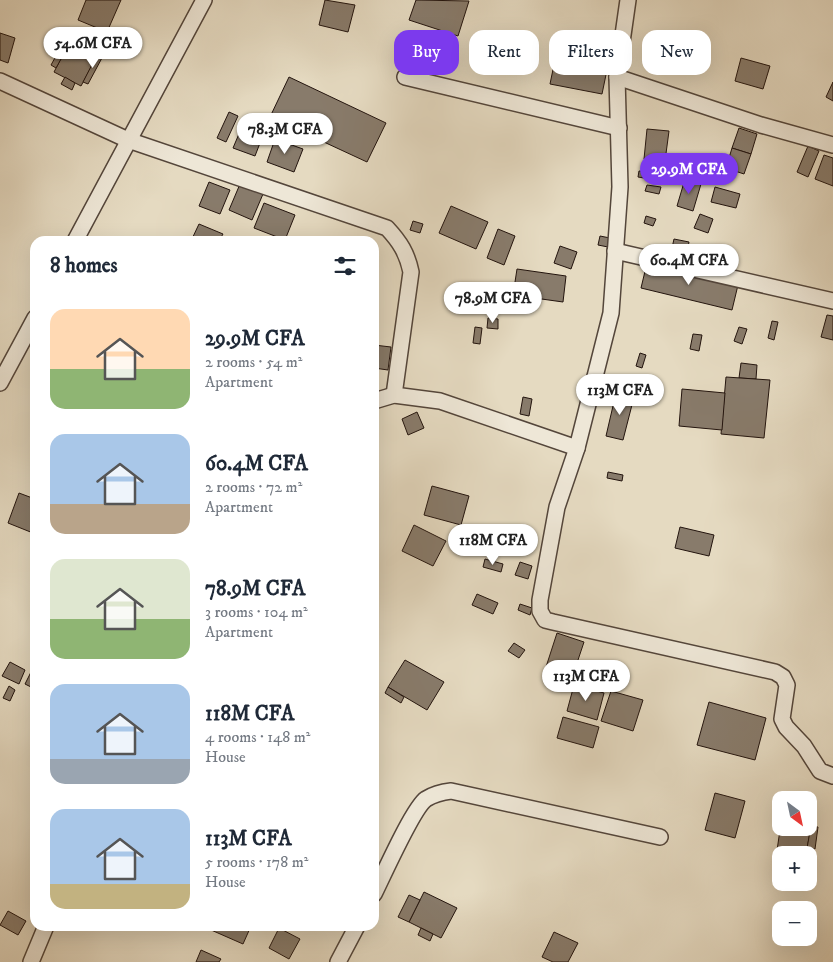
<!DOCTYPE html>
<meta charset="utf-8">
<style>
:root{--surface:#fff;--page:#f2f2f3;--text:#1f2937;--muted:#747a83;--accent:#7c3aed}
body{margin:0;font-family:"IM FELL DW Pica",serif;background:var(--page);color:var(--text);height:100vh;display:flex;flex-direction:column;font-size:19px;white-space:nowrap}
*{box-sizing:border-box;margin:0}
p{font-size:16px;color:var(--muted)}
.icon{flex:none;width:28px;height:28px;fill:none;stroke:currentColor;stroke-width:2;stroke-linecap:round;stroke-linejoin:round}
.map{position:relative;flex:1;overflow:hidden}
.sheet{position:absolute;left:30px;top:236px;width:349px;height:695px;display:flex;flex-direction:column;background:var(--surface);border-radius:15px;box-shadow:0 5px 20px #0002}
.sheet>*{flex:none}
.hud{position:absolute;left:394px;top:30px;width:364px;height:45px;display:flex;gap:10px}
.needle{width:32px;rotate:147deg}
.tools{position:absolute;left:772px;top:791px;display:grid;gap:10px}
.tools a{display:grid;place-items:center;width:45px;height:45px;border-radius:10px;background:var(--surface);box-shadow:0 5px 20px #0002;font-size:25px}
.price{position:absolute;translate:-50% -42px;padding:0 11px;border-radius:18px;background:#fff;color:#222;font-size:16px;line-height:32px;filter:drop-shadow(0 1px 2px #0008)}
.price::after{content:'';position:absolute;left:50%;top:30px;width:15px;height:11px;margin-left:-8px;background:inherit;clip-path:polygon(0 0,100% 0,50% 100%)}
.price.active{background:var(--accent);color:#fff}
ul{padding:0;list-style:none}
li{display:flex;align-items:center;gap:15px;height:125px;padding:0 20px}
li span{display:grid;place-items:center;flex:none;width:140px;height:100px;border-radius:15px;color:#555}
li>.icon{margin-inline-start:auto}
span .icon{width:60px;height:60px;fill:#fffc;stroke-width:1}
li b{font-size:21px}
h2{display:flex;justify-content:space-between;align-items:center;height:60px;padding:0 20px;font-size:21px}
.tag{padding:0 18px;border-radius:15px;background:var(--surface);box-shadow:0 5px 20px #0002;font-size:18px;line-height:45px}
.tag.active{background:var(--accent);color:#fff}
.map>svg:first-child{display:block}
.building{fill:#887b6b;stroke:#23140e}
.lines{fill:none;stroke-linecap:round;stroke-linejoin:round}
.street-casing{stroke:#54463b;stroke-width:18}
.street{stroke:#eee7d7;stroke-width:15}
</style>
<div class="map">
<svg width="833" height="962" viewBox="0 0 833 962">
<rect width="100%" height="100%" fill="#e5dac1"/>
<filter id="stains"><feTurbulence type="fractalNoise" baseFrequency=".004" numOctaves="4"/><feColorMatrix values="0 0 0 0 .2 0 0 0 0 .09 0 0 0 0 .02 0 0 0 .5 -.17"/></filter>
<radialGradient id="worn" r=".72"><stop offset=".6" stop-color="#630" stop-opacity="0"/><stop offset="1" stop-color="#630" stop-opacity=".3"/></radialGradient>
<g class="building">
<polygon points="86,0 121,0 107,32 78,20"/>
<polygon points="325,0 355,5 348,32 319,25"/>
<polygon points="416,0 469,1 458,36 409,20"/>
<polygon points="0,33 15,38 8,63 0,60"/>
<polygon points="74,34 101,49 81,86 54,72"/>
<polygon points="66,38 71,41 56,68 51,65"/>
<polygon points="502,44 535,52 531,69 498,60"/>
<polygon points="98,53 103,56 88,84 83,82"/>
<polygon points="556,55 608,65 602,94 550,84"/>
<polygon points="741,58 770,66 763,89 735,81"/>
<polygon points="65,77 75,83 72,90 61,84"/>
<polygon points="289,77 386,123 367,162 270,117"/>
<polygon points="833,82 833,101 826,97"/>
<polygon points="229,112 238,116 226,142 217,138"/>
<polygon points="244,122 265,130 255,156 233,148"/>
<polygon points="739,128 757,134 751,154 732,148"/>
<polygon points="647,129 669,131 665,161 644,159"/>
<polygon points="275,139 303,149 294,172 267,162"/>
<polygon points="808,146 819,151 808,177 797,172"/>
<polygon points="732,148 751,154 744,174 726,168"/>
<polygon points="824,155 833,158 833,186 815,179"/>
<polygon points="639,171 651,172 650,179 638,177"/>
<polygon points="685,179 701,184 693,211 677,206"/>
<polygon points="209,182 230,190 220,214 199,206"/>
<polygon points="240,184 263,194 252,220 229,210"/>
<polygon points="647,185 661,187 659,194 645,191"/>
<polygon points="715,187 740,194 736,208 711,202"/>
<polygon points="264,203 295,215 285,240 254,228"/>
<polygon points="451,206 488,222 476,249 439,233"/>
<polygon points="700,214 713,219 708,233 694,228"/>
<polygon points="646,216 656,219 653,226 644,223"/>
<polygon points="413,221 423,224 420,233 410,230"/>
<polygon points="199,224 223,234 219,241 191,241"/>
<polygon points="498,229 515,236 504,265 487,258"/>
<polygon points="600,236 610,238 608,247 598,245"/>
<polygon points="674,239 689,242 687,252 672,248"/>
<polygon points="560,246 577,252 571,269 554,263"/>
<polygon points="647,263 738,285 732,310 641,288"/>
<polygon points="517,269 566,276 563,302 513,295"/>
<polygon points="827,315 833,316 833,340 821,337"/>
<polygon points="488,318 498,319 498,329 487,328"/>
<polygon points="772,321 778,322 774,340 768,338"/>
<polygon points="475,327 482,328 480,344 473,343"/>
<polygon points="739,327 747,329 742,344 734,341"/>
<polygon points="693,334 702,335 699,351 690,349"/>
<polygon points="374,345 391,347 388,370 374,368"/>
<polygon points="640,353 646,355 642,368 636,366"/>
<polygon points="741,363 757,365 756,379 739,378"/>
<polygon points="726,377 770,380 764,438 721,434"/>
<polygon points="682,389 725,393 722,430 679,426"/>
<polygon points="616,393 634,397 623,440 606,436"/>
<polygon points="523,397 532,399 529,416 520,414"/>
<polygon points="417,412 424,428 408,435 402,419"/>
<polygon points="608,472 623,475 622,481 607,478"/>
<polygon points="432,486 469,496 461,525 424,515"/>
<polygon points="19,493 35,499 33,533 8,523"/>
<polygon points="414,525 446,541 433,566 402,551"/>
<polygon points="680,527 714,535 709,556 675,548"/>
<polygon points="454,535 461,537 458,547 451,545"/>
<polygon points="485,559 503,564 501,572 483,567"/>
<polygon points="520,562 532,566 528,579 515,575"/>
<polygon points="477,594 498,603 493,614 472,605"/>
<polygon points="520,604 532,608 530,615 518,610"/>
<polygon points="557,633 584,642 572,678 545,670"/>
<polygon points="514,643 525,650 519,658 508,651"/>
<polygon points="405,660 444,682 427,710 388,687"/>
<polygon points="10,662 25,670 19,684 2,676"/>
<polygon points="35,664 35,689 25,684"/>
<polygon points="574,685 604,693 597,720 567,711"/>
<polygon points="9,686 15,690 10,701 3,698"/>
<polygon points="388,687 404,697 401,703 385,693"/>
<polygon points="611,691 643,700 633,731 601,721"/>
<polygon points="709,702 766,718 755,760 697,745"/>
<polygon points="563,717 599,727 593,748 557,738"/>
<polygon points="715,793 745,801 735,838 705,830"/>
<polygon points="781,823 781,828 811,826 806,855 781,855 781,872 774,871"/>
<polygon points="811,826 818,827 815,849 807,848"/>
<polygon points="424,892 457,908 441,938 409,922"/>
<polygon points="409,895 420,900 409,922 398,917"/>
<polygon points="8,911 26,921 18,935 0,925"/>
<polygon points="202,926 251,926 243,944"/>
<polygon points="279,928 300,939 289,959 269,948"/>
<polygon points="421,928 433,934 430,941 418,935"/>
<polygon points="554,932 578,943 568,962 553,962 542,957"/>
<polygon points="201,950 221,959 219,962 196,962"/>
</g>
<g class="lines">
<g class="street-casing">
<g id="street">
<polyline points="628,0 617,77 620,187 611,313 577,448 557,507 540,600 540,611 545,620 553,622 775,672 783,677 787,685 782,719 786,727 804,746 820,771 833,776"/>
<polyline points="405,77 619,128"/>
<polyline points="617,77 761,125 833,145"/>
<path d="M0,81L128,140L387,228C400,242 407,253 411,272L394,395"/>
<polyline points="75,241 204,0"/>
<polyline points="615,251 833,301"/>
<polyline points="0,383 35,318"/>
<polyline points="374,401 394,395 440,401 577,448"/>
<path d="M374,894C383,876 413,808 426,799C434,794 442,792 451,791L660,837"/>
<polyline points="31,962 46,926"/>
<polyline points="338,962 357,926"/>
</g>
</g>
<use href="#street" class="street"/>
</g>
<rect width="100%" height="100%" filter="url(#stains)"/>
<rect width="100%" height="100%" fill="url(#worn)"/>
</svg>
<div class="tools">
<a><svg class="needle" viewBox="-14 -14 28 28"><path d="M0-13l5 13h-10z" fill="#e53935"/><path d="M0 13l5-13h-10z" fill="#747a83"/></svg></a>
<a>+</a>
<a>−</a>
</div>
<b class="price" style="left:93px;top:69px">54.6M CFA</b>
<b class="price" style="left:285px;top:155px">78.3M CFA</b>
<b class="price active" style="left:689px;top:195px">29.9M CFA</b>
<b class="price" style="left:689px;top:286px">60.4M CFA</b>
<b class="price" style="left:493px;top:324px">78.9M CFA</b>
<b class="price" style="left:620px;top:416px">113M CFA</b>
<b class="price" style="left:493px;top:566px">118M CFA</b>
<b class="price" style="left:586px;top:702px">113M CFA</b>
<div class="hud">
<a class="tag active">Buy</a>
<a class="tag">Rent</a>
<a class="tag">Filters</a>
<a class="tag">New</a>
</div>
<section class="sheet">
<h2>8 homes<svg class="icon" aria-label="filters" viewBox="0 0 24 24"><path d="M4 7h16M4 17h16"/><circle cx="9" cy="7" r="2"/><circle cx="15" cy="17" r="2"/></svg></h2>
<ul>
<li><span style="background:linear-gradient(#ffd9b3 60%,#8fb573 0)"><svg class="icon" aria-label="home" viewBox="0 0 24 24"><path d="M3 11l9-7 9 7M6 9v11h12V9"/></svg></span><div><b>29.9M CFA</b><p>2 rooms · 54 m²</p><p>Apartment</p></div></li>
<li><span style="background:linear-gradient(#a9c7e8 70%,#b9a48a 0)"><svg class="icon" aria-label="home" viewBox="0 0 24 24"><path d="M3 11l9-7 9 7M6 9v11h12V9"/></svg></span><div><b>60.4M CFA</b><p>2 rooms · 72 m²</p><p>Apartment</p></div></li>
<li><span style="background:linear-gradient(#dfe7d0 60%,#8fb573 0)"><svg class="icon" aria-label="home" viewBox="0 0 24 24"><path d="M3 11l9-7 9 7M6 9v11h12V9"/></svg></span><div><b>78.9M CFA</b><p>3 rooms · 104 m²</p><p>Apartment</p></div></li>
<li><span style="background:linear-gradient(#a9c7e8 75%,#9aa5b1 0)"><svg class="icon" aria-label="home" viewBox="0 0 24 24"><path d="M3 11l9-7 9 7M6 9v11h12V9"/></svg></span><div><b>118M CFA</b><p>4 rooms · 148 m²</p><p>House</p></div></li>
<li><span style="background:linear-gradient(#a9c7e8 75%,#c2b280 0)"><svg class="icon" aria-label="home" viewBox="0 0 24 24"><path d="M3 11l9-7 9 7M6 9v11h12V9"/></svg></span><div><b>113M CFA</b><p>5 rooms · 178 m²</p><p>House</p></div></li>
</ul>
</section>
</div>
